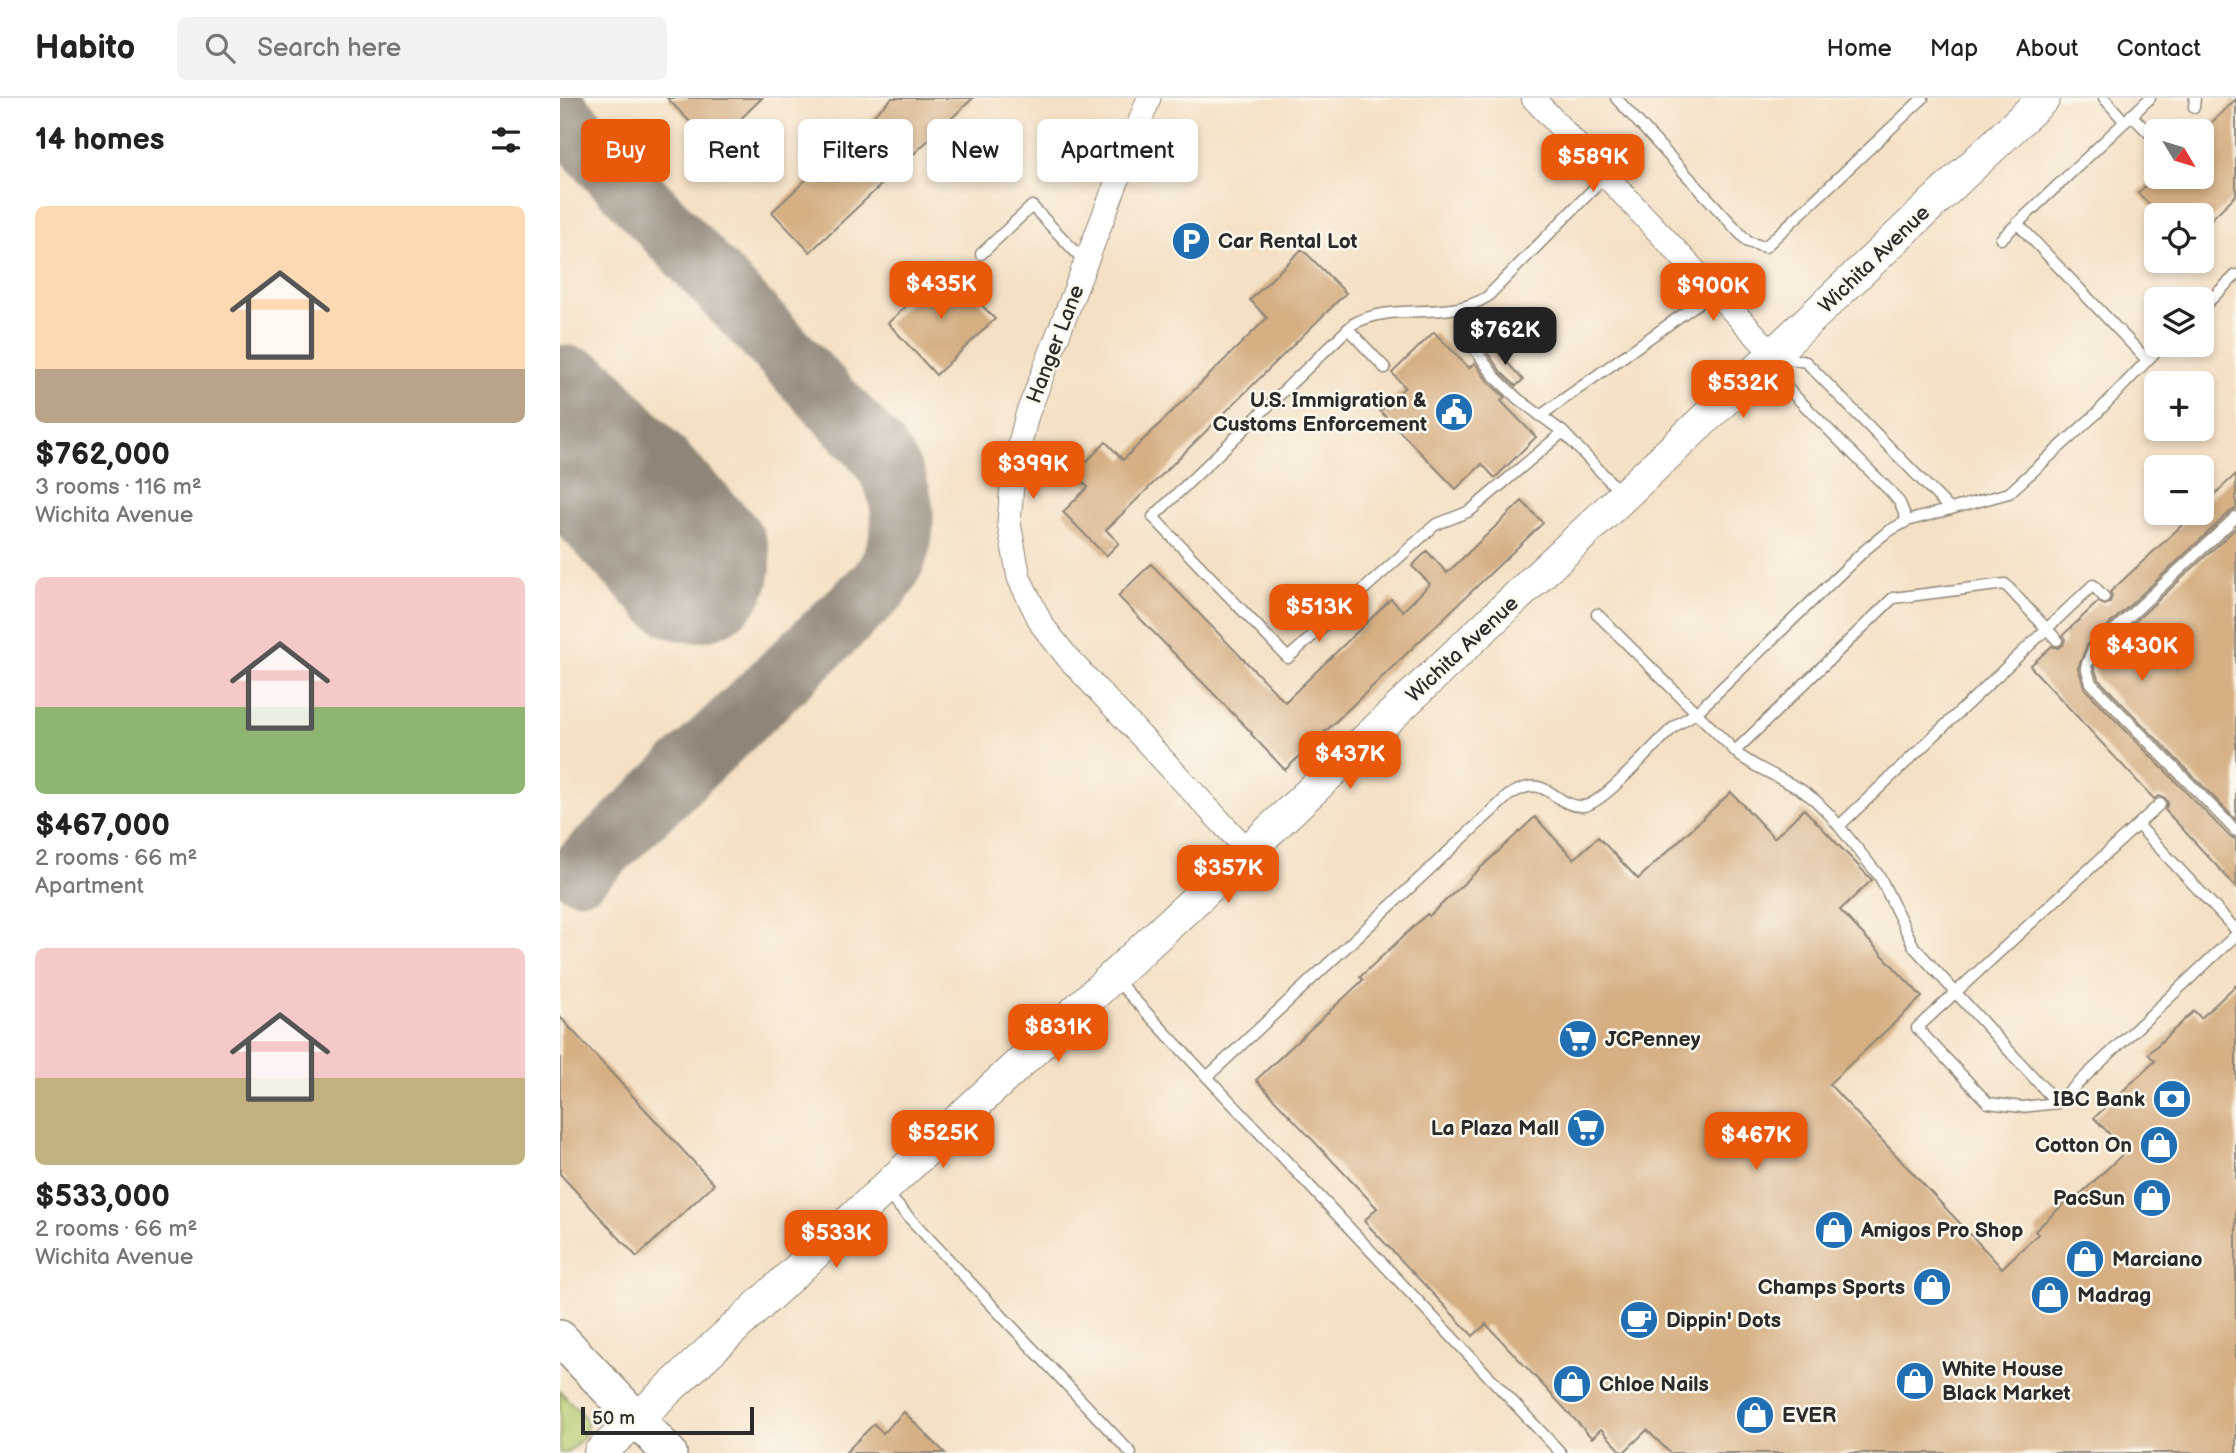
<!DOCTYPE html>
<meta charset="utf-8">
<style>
:root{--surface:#fff;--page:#f2f2f2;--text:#222;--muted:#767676;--line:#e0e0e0;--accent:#ea580c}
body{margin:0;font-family:"Balsamiq Sans",sans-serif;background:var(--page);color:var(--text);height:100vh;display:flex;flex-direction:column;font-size:26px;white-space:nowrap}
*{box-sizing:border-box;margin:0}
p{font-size:23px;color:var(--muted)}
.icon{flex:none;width:38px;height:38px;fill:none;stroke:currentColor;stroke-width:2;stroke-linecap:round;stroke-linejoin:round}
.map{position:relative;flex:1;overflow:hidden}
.panel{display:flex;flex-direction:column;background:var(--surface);width:560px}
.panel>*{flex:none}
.top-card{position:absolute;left:21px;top:21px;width:665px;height:63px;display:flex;gap:14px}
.needle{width:46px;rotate:128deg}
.tools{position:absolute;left:1584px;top:21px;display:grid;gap:14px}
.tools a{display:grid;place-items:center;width:70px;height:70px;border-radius:10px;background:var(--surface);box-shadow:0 4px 10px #0003;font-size:35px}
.scale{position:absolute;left:21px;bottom:18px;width:173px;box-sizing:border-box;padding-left:7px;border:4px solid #2b2b2b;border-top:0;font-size:19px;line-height:24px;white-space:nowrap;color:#2b2b2b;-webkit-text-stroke:5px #fbf7ec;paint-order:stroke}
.price{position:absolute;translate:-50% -60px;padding:0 16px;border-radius:14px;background:var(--accent);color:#fff;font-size:23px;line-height:46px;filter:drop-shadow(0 2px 4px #0008)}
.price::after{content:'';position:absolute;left:50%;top:42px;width:21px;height:16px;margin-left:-10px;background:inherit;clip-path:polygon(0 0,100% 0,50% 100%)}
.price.active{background:#222;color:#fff}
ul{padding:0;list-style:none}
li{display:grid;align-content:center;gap:14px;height:371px;padding:0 35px}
li span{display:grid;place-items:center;height:217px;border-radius:10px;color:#555}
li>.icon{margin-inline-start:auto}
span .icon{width:126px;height:126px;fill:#fffc;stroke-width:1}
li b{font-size:30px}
h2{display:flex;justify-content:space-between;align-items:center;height:84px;padding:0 35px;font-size:30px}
.pill{padding:0 24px;border-radius:10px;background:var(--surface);box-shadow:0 4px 10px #0003;font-size:24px;line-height:63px}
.pill.active{background:var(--accent);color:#fff}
header{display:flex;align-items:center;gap:42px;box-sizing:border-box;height:98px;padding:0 35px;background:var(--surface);border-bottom:2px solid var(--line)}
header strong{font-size:33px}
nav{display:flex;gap:38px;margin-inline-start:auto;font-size:24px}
.search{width:490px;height:63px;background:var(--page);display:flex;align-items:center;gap:18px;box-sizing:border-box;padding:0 24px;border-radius:10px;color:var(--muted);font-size:26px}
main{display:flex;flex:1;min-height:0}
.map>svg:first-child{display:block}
.green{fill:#b4ca6f;stroke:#707a4d;stroke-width:2}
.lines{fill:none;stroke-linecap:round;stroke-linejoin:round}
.taxiway{stroke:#908678;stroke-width:63}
.runway{stroke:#908678;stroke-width:156}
.building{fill:#d6af83}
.lane-casing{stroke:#908678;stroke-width:13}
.street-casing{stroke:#908678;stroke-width:25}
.secondary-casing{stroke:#908678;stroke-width:34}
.primary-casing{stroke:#908678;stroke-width:38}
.lane{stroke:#fff;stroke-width:10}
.street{stroke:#fff;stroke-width:23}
.secondary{stroke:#fff;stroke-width:32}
.primary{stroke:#fff;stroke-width:35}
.labels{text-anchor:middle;stroke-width:5;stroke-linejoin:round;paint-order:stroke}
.poi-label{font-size:21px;font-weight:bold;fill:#2b2b2b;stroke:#fbf7ec;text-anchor:start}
.street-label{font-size:21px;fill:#2b2b2b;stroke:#fbf7ec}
</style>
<header>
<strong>Habito</strong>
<div class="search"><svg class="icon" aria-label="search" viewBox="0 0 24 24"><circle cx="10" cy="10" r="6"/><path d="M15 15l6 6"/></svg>Search here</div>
<nav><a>Home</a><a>Map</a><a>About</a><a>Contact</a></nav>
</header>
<main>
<section class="panel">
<h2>14 homes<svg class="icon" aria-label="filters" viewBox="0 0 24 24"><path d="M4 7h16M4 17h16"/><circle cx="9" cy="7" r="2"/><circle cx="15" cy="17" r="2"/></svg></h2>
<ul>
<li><span style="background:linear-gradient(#ffd9b3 75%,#b9a48a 0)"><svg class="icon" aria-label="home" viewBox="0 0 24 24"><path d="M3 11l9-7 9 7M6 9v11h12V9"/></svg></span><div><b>$762,000</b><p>3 rooms · 116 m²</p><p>Wichita Avenue</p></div></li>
<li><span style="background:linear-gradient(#f6c9c9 60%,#8fb573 0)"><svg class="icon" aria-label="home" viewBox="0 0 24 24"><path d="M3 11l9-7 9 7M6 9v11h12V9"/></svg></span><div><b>$467,000</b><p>2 rooms · 66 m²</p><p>Apartment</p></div></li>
<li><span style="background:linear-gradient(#f6c9c9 60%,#c2b280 0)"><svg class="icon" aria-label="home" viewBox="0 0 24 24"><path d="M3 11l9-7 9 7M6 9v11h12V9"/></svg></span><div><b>$533,000</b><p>2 rooms · 66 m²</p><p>Wichita Avenue</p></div></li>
</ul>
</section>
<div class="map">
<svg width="1676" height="1355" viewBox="0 0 1676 1355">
<rect width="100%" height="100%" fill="#fbf7ec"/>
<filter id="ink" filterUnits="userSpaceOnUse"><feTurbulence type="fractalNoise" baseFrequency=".0143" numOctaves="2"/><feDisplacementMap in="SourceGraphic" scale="14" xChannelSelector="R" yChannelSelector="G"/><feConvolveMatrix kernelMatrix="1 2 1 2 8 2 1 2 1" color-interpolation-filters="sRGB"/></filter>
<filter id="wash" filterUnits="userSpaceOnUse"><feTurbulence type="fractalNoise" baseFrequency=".00686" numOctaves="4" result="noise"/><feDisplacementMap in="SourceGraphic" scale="28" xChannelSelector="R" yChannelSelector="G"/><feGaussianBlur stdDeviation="1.57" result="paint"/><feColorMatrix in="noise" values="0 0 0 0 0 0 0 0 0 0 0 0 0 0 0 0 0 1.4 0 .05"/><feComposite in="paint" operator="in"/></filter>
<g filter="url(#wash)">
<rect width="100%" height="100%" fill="#f4e0c4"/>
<polygon class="green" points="0,1293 28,1323 24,1339 7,1355 0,1355"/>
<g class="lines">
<path class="taxiway" d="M0,17L318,354C350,397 351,446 317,489L20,773"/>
<polyline class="runway" points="0,325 133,466"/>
</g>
<g id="blocks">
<g class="building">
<polygon points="107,0 202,0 153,48"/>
<polygon points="332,0 413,0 250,154 212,114"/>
<polygon points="1676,1 1676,97 1642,130 1642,117 1599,117 1578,95 1595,79 1642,79 1642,34"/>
<polygon points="742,151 786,195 546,432 559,445 546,458 503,414 528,389 514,376 546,344 563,362 707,220 690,202"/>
<polygon points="387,170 435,221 376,277 328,225"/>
<polygon points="874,234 909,270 915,265 929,285 945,299 941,303 976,339 935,380 922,366 896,391 820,313 845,289 832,275"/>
<polygon points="933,249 963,282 956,288 941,274 927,254"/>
<polygon points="1676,376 1676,411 1671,413 1527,547 1518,570 1525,591 1670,739 1676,741 1676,789 1605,712 1608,705 1605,700 1599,698 1594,701 1470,568 1492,548 1498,550 1503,547 1505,541 1503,537 1538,504 1545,507 1550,504 1552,498 1550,494 1635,415 1642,415 1642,408"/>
<polygon points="962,403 983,425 725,672 691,636 692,635 558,498 591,466 725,604 831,501 843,513 870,486 852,468 867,453 887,475"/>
<polygon points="1676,430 1676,722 1538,581 1534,569 1539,557"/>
<polygon points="1171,694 1214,740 1244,711 1312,782 1280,812 1362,899 1269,986 1442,1170 1478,1136 1475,1133 1509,1101 1512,1104 1566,1053 1534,1020 1595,963 1588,956 1634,913 1641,920 1676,887 1676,1355 1110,1355 1087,1332 1063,1355 1041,1331 1032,1340 926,1226 913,1238 804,1123 817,1110 696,982 803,882 800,879 867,816 869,818 975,719 1014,761 1038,739 1078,781"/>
<polygon points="0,919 154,1086 77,1159 0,1076"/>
<polygon points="344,1314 385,1355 285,1355 314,1326 323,1335"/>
</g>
</g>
</g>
<g filter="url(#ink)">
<use href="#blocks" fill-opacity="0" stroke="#908678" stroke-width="2"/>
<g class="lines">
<g class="lane-casing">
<g id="lane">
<polyline points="1056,0 1188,144 1205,149 1363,0"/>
<polyline points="1544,0 1565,24"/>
<polyline points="1634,9 1635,0"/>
<polyline points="1571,17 1591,37 1596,35"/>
<polyline points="1604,33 1611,31"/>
<polyline points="1457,125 1586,261"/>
<polyline points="1441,141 1590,0"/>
<polyline points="421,156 472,108 526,165"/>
<polyline points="1642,210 1676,177"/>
<polyline points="901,211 914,250 935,279 958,301 1003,334 1061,395"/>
<polyline points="788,231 825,270"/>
<polyline points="1220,259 1246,264 1390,411"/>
<polyline points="1214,260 1224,287 1331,394 1340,405 1347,423"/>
<polyline points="980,318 1154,194"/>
<path d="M1003,334L910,413L875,427L728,560L593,419L793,226C834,203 886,224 927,199L1046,78"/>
<polyline points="1676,419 1532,553 1526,569 1531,585 1676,733"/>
<polyline points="1037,516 1180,658 1196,668 1240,691 1255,702 1270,717 1320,779 1354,849 1497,1005 1676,837"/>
<polyline points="1175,653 1333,500 1445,486 1497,542"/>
<polyline points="1578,727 1676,832"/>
<polyline points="1279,728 1533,487 1544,499"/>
<polyline points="554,880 1001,1355"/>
<path d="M647,979L948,698C988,671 993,710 1023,708C1043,707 1094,646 1113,630C1120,624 1128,620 1136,615L1305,452L1327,434L1347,423L1449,395L1536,316L1602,247"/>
<polyline points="1497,1005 1462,1009 1428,1005 1357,930 1600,706"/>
<polyline points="326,1095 571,1355"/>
</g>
</g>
<g class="street-casing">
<g id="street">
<polyline points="589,0 467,317 453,374 449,425 459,480 482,527 508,560 688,753"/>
<polyline points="973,0 1214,257"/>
</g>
</g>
<g class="secondary-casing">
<polyline id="secondary" points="40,1355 688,753 1484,0"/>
</g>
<g class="primary-casing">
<polyline id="primary" points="0,1240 109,1355"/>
</g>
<use href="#lane" class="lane"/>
<use href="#street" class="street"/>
<use href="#secondary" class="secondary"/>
<use href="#primary" class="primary"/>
</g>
</g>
<defs>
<g id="parking-disc" transform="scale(2.0125)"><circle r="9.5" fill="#1f6fb2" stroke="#fbf7ec"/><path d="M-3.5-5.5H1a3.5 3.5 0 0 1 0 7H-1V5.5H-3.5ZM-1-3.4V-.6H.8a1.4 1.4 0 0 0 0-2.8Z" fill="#fff"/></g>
<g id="civic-disc" transform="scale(2.0125)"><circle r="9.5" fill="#1f6fb2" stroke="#fbf7ec"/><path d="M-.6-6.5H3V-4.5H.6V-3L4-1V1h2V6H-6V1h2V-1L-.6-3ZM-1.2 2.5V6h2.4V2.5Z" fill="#fff"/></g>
<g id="supermarket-disc" transform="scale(2.0125)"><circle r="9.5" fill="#1f6fb2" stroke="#fbf7ec"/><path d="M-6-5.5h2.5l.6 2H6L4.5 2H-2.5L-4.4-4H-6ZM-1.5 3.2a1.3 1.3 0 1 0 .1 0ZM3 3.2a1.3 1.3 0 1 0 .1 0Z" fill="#fff"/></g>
<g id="bank-disc" transform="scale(2.0125)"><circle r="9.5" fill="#1f6fb2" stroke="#fbf7ec"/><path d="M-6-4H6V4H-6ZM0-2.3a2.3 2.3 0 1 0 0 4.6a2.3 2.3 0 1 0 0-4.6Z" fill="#fff"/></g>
<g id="shop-disc" transform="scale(2.0125)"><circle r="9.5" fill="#1f6fb2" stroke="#fbf7ec"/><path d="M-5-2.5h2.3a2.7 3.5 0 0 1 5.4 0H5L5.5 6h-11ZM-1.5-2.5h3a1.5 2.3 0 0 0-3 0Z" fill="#fff"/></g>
<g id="cafe-disc" transform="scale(2.0125)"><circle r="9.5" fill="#1f6fb2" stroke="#fbf7ec"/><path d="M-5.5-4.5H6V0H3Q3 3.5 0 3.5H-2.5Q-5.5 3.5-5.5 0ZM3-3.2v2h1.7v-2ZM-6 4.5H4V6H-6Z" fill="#fff"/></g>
</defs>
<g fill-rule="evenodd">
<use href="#parking-disc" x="631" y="143"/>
<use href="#civic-disc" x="894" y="314"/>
<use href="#supermarket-disc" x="1018" y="941"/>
<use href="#bank-disc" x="1612" y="1001"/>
<use href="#supermarket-disc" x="1026" y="1030"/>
<use href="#shop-disc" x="1599" y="1047"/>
<use href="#shop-disc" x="1592" y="1100"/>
<use href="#shop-disc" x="1274" y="1132"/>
<use href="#shop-disc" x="1525" y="1161"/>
<use href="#shop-disc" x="1372" y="1189"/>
<use href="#shop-disc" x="1490" y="1197"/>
<use href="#cafe-disc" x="1079" y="1222"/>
<use href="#shop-disc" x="1355" y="1283"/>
<use href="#shop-disc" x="1012" y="1286"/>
<use href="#shop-disc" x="1195" y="1317"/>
</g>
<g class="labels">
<g class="poi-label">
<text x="658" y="150">Car Rental Lot</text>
<text x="867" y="309" text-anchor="end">U.S. Immigration &amp;<tspan x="867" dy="24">Customs Enforcement</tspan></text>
<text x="1045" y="948">JCPenney</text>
<text x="1585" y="1008" text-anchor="end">IBC Bank</text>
<text x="999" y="1037" text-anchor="end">La Plaza Mall</text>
<text x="1572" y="1054" text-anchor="end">Cotton On</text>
<text x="1565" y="1107" text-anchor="end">PacSun</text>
<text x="1301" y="1139">Amigos Pro Shop</text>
<text x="1552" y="1168">Marciano</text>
<text x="1345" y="1196" text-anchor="end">Champs Sports</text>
<text x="1517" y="1204">Madrag</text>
<text x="1106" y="1229">Dippin' Dots</text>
<text x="1382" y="1278">White House<tspan x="1382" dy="24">Black Market</tspan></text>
<text x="1039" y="1293">Chloe Nails</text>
<text x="1222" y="1324">EVER</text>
</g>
<g class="street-label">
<text transform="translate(1314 161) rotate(-44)" y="7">Wichita Avenue</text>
<text transform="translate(495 246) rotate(-69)" y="7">Hanger Lane</text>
<text transform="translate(902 551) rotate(-43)" y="7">Wichita Avenue</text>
</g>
</g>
</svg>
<div class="tools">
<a><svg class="needle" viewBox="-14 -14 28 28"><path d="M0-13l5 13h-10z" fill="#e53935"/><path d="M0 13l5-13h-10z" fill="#767676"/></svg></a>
<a><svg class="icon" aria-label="locate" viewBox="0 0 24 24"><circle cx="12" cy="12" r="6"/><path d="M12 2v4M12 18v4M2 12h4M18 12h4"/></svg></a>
<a><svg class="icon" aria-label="layers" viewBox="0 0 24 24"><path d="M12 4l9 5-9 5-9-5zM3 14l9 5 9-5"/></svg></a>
<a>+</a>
<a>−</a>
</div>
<div class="scale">50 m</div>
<b class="price" style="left:1033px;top:96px">$589K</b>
<b class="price" style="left:381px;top:223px">$435K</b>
<b class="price" style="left:1153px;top:225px">$900K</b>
<b class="price active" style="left:945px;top:269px">$762K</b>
<b class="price" style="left:1183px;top:322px">$532K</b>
<b class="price" style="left:473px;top:403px">$399K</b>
<b class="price" style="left:759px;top:546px">$513K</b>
<b class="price" style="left:1582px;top:585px">$430K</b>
<b class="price" style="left:790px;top:693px">$437K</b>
<b class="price" style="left:668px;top:807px">$357K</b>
<b class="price" style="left:498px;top:966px">$831K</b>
<b class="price" style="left:383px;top:1072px">$525K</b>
<b class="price" style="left:1196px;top:1074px">$467K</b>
<b class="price" style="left:276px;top:1172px">$533K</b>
<div class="top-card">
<a class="pill active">Buy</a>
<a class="pill">Rent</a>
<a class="pill">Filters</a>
<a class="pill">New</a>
<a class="pill">Apartment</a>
</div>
</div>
</main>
